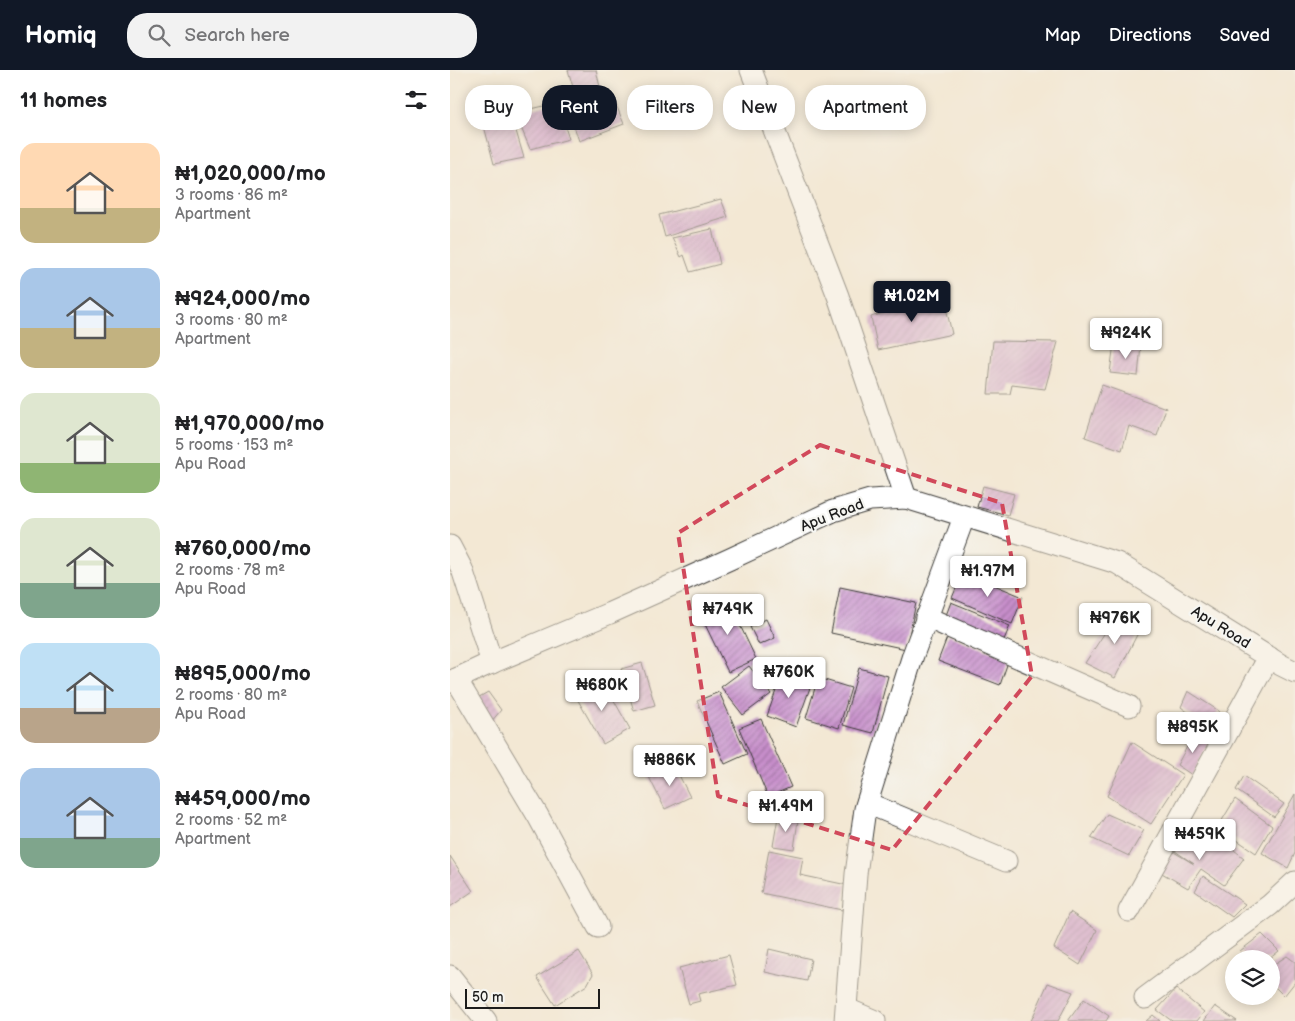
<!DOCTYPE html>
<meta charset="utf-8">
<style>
:root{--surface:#fff;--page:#f2f2f2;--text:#202124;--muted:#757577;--accent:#111827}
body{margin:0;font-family:"Balsamiq Sans",sans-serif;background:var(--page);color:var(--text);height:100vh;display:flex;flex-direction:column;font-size:19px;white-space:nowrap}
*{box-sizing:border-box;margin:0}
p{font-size:16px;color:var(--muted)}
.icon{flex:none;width:28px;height:28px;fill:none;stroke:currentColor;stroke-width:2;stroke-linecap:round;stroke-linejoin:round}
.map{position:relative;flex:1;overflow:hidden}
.drawer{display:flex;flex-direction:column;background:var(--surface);width:450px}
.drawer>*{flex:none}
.banner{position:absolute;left:15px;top:15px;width:475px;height:45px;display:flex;gap:10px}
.controls{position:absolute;left:775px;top:880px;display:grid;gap:10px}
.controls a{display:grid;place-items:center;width:55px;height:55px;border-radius:50%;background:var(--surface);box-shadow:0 2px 12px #0003;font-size:25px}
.scale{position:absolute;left:15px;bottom:12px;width:135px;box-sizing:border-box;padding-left:5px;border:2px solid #1c1c1c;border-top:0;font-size:14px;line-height:18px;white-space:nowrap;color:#1c1c1c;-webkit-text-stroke:4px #f6f6f2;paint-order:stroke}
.price{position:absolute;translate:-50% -42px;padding:0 11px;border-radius:5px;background:#fff;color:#222;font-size:16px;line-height:32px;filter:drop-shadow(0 1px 2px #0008)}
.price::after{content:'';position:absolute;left:50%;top:30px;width:15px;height:11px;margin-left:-8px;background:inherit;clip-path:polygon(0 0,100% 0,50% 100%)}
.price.on{background:var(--accent);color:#fff}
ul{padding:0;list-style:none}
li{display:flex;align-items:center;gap:15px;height:125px;padding:0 20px}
li span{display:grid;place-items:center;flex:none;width:140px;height:100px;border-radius:15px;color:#555}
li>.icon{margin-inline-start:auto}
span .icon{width:60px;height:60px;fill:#fffc;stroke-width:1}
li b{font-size:21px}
h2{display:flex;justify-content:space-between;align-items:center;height:60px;padding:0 20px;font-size:21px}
.tag{padding:0 18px;border-radius:20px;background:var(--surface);box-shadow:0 2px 12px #0003;font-size:18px;line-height:45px}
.tag.on{background:var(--accent);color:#fff}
header{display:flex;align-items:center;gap:30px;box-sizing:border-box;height:70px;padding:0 25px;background:var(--accent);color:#fff}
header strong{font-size:24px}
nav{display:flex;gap:28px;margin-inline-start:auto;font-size:18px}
.search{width:350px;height:45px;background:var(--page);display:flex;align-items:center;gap:12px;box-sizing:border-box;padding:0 18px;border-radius:20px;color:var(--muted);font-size:19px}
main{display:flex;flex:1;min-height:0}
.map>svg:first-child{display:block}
.building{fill:url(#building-hatch)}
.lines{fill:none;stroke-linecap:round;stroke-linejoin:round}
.street-casing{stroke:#3c3b38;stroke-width:23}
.street{stroke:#fff;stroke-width:21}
.marked{fill:none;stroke:#d1495b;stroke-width:4;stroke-dasharray:10 6;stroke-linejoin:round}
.labels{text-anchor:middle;stroke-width:4.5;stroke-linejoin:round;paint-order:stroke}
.street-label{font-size:15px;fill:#1c1c1c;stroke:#f6f6f2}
</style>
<header>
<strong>Homiq</strong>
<div class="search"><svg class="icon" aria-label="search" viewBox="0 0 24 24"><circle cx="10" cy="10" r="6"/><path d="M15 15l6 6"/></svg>Search here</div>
<nav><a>Map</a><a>Directions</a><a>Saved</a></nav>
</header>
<main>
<section class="drawer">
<h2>11 homes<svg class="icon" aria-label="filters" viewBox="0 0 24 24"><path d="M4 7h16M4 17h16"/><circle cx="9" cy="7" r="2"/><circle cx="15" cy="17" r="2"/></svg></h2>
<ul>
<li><span style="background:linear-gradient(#ffd9b3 65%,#c2b280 0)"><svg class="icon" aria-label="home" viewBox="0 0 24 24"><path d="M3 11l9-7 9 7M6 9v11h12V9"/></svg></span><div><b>₦1,020,000/mo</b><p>3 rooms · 86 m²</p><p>Apartment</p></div></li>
<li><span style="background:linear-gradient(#a9c7e8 60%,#c2b280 0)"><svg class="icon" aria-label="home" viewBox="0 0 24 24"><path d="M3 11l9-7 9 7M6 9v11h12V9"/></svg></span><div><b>₦924,000/mo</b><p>3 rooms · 80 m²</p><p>Apartment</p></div></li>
<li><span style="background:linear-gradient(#dfe7d0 70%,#8fb573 0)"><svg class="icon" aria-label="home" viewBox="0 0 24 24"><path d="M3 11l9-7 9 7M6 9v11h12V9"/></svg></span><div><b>₦1,970,000/mo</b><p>5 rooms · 153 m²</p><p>Apu Road</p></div></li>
<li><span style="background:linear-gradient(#dfe7d0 65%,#7fa58c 0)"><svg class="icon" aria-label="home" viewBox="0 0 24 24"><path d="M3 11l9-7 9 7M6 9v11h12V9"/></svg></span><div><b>₦760,000/mo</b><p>2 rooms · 78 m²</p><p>Apu Road</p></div></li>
<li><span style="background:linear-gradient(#bfe0f5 65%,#b9a48a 0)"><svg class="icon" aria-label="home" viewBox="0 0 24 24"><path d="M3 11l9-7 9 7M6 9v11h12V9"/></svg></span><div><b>₦895,000/mo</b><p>2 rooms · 80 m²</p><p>Apu Road</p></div></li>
<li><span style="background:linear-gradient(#a9c7e8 70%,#7fa58c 0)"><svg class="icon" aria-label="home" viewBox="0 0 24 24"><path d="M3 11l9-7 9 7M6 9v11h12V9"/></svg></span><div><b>₦459,000/mo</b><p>2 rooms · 52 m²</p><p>Apartment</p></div></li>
</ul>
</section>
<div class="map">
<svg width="845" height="951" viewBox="0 0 845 951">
<defs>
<pattern id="building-hatch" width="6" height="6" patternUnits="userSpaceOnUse" patternTransform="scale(1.25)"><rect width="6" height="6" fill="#c78ecb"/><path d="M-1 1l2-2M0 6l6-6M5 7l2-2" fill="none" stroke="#a173a4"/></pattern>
</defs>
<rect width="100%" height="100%" fill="#f6f6f2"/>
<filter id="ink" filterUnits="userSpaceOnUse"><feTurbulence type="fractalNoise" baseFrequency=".02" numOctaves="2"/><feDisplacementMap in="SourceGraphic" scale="10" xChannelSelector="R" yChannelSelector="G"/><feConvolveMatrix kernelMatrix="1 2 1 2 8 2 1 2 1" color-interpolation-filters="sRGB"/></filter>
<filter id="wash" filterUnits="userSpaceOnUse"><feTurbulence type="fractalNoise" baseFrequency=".0096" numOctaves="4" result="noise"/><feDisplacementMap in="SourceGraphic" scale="20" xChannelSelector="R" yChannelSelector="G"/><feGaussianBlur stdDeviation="1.12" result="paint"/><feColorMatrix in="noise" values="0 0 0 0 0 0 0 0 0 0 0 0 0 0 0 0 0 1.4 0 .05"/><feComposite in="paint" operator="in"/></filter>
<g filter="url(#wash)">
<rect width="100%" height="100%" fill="#f3e8d4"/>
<g id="blocks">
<g class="building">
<polygon points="118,0 146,0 150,17 125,24"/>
<polygon points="162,25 174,54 129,71 118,38"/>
<polygon points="56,27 74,88 44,94 29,37"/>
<polygon points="107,33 119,69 80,79 70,55 81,39"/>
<polygon points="271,129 278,147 215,167 209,145"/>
<polygon points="262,159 270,194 240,202 234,185 231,187 222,168"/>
<polygon points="493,224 502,264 428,280 421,247"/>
<polygon points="543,271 608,272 595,319 562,315 560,324 538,324"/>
<polygon points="664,273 691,276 688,306 660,303"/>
<polygon points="652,315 716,338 707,366 679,356 672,380 635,367"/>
<polygon points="533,416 564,424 558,445 527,437"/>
<polygon points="513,502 573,527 562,554 502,528"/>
<polygon points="390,517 466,533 456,579 381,563"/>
<polygon points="278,530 306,589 278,602 250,544"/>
<polygon points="501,532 560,556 553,572 495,548"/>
<polygon points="669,541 692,555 665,608 635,593"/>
<polygon points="316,549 325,568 309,575 300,557"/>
<polygon points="498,565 559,589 550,615 488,591"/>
<polygon points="192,593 205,635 184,641 171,599"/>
<polygon points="299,596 321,624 293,645 271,617"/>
<polygon points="409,598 438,606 423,663 393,655"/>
<polygon points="333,601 362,612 346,657 317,646"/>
<polygon points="368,608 401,618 389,658 356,648"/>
<polygon points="152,609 180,659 153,674 125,625"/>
<polygon points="738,621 769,641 757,657 731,637"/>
<polygon points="38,622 51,640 41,652 24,630"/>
<polygon points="269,622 297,684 275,694 247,631"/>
<polygon points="311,649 341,717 318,727 289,658"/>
<polygon points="744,664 759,674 742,705 727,695"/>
<polygon points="682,672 733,705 701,754 657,726"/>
<polygon points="224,695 240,727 215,739 199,707"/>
<polygon points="794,706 834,734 824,747 786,720"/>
<polygon points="845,724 845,783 838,798 812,783"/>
<polygon points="785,729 822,756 806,783 768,757"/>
<polygon points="657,744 694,760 679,786 641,768"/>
<polygon points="328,747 348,750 344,779 323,776"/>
<polygon points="759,760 794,788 774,815 751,799 738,818 703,798 717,778 744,794 722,779 729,768 746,779"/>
<polygon points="319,780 353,787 350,805 397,815 392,840 311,823"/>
<polygon points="0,786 23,821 0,837"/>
<polygon points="753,806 795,834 782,847 745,821"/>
<polygon points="620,842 647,860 630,895 604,878"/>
<polygon points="812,864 829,881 819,889 798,889 790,881"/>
<polygon points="319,879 361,889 357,911 315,902"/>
<polygon points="129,881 143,904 137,915 105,935 87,907"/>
<polygon points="279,885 287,915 248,924 250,931 239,934 229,898"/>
<polygon points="837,886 845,892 845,912 834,926 821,913 821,896"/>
<polygon points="598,913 623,922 608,951 581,951"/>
<polygon points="726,919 754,942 747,951 722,951 707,940"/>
<polygon points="634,929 659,946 656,951 618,951"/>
<polygon points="765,936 787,951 754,951"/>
<polygon points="703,945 710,951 696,951"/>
</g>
</g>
</g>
<g filter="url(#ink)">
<use href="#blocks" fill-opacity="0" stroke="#3c3b38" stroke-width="1"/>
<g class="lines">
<g class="street-casing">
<g id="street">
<polyline points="301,0 388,226 456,428"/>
<polyline points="0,476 12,499 42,593"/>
<polyline points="476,547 679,636"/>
<polyline points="6,609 88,746 148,857"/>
<polyline points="0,612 34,596 160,543 280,489 383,441 420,430 456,428 667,493 831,595 845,602"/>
<polyline points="417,733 556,791"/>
<polyline points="679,841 819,587"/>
<polyline points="0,906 36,951"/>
<polyline points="695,928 820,835 845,812"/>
<polyline points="397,939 425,951"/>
<polyline points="395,951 406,804 415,739 463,585 514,447"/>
</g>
</g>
<use href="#street" class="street"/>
</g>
</g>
<path d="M0 0H845V951H0ZM370,375L552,433L582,606L442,780L268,726L228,463Z" fill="#f3e8d4" fill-opacity=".55" fill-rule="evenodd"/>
<path class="marked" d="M370,375L552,433L582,606L442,780L268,726L228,463Z"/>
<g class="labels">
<g class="street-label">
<text transform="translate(382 445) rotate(-21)" y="5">Apu Road</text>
<text transform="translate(771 557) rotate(32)" y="5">Apu Road</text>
</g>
</g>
</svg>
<div class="controls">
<a><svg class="icon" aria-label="layers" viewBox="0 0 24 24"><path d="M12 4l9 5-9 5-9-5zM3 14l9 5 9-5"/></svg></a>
</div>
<div class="scale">50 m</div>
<b class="price on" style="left:462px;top:253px">₦1.02M</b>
<b class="price" style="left:676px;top:290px">₦924K</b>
<b class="price" style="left:538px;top:528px">₦1.97M</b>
<b class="price" style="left:278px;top:566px">₦749K</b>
<b class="price" style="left:665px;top:575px">₦976K</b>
<b class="price" style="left:339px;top:629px">₦760K</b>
<b class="price" style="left:152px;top:642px">₦680K</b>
<b class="price" style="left:743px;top:684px">₦895K</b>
<b class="price" style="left:220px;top:717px">₦886K</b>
<b class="price" style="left:336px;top:763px">₦1.49M</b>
<b class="price" style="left:750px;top:791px">₦459K</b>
<div class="banner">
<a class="tag">Buy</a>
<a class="tag on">Rent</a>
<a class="tag">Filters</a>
<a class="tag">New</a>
<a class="tag">Apartment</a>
</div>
</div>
</main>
